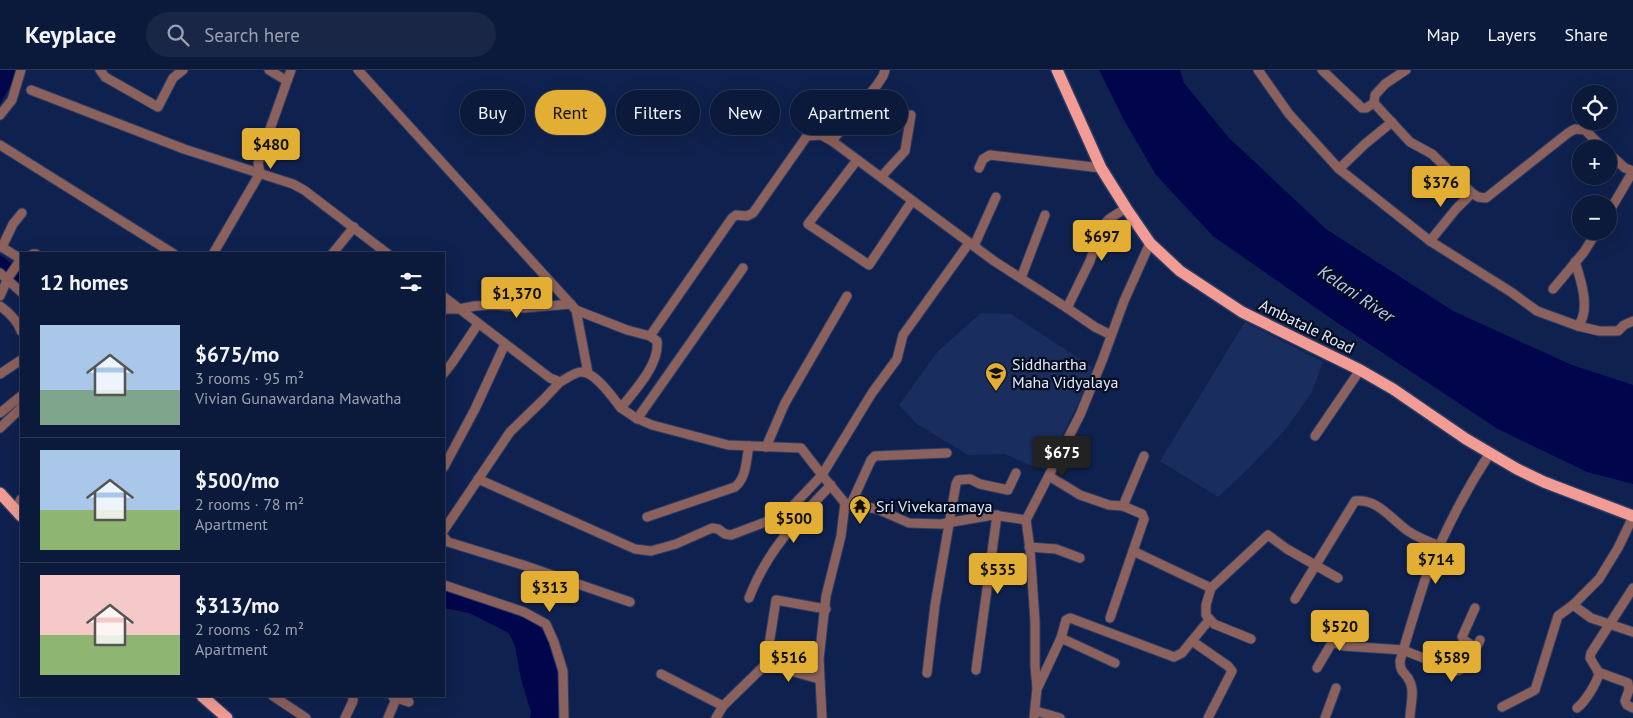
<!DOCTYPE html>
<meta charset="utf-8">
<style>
:root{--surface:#0b193a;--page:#192645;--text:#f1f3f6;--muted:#9aa0af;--line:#2b3854;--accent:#e2af34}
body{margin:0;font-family:"PT Sans",sans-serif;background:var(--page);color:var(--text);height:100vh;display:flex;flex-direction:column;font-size:19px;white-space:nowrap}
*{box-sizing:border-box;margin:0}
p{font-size:16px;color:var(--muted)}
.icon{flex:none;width:28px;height:28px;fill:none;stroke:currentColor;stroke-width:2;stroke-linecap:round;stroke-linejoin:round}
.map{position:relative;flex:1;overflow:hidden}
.sheet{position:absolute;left:20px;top:182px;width:425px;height:445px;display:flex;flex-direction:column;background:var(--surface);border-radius:0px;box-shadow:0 5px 20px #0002,0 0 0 1px var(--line)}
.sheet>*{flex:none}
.guide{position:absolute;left:460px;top:20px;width:475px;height:45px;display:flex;gap:10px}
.buttons{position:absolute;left:1572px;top:15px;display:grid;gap:10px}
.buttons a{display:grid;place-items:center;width:45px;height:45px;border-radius:50%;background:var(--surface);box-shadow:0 5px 20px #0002,0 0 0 1px var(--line);font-size:25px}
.price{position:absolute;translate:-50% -42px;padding:0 11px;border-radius:5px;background:var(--accent);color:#111;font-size:16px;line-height:32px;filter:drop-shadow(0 1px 2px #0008)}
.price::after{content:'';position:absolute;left:50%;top:30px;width:15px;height:11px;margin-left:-8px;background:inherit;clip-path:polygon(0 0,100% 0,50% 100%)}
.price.current{background:#222;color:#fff}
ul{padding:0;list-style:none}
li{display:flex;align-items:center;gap:15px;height:125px;padding:0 20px}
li+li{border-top:1px solid var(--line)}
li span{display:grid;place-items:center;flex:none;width:140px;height:100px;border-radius:0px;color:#555}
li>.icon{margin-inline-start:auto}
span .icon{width:60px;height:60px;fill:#fffc;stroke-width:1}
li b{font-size:21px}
h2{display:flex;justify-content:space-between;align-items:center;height:60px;padding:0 20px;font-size:21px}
.chip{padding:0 18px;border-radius:22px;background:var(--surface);box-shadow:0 5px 20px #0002,0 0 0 1px var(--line);font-size:18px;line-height:45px}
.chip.current{background:var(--accent);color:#111}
header{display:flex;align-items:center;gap:30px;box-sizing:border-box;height:70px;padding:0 25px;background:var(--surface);border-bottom:1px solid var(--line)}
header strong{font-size:24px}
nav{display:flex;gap:28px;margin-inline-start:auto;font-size:18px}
.search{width:350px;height:45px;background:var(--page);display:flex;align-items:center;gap:12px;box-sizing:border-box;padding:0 18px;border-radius:28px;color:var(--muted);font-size:19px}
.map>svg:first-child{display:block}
.built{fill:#192e5f}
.water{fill:#01054b}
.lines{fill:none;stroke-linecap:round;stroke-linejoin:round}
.minor-casing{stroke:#2c3d66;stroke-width:11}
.major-casing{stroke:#2c3d66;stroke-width:14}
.minor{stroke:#8b615d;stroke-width:9}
.major{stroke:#f29c95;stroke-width:11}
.labels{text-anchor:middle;stroke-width:4.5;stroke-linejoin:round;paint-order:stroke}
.street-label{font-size:16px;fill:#e1e9fb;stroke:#050d21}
.poi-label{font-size:16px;fill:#e1e9fb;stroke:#050d21;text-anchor:start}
.water-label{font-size:18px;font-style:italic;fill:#b4c8f1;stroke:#050d21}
</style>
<header>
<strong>Keyplace</strong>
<div class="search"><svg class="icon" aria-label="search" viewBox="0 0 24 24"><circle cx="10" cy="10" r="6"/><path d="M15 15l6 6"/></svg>Search here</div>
<nav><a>Map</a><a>Layers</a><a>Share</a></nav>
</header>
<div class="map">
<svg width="1633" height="648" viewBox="0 0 1633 648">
<rect width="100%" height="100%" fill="#0f214e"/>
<g class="built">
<polygon points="981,243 1011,244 1092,297 1091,308 1045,399 1029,395 1005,384 968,385 917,354 899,335 938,281"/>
<polygon points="1245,252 1323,292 1311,324 1285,360 1247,400 1218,427 1160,391"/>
</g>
<g class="water">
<polygon points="0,0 18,0 17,4 0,34"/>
<polygon points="1099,0 1180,0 1184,13 1228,67 1326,159 1453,241 1572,295 1633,315 1633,414 1587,402 1498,359 1339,254 1213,166 1156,105 1124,50"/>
<polygon points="0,185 21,200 21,219 0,201"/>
<path d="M444,513L526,545C534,551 543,559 548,567C560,587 563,626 561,648H530L531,642L521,609L515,576L509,563L469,543L444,538Z"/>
</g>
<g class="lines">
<g class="minor-casing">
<g id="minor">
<polyline points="100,0 105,7 158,37 173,8 183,0"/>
<polyline points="269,0 287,11"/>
<polyline points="358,0 576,240 627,260 650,266"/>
<polyline points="1258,0 1289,44 1339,99 1430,171 1511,222 1537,241 1578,256 1599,261 1618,261 1624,255 1633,251"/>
<polyline points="1322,0 1362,38 1366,38 1374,33 1375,25 1385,14 1406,0"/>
<polyline points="31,20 184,79 293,114 304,120 388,184"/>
<polyline points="1374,33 1410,72 1432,84 1472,123 1478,127 1486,128 1568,63 1575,59 1585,60 1604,79"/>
<polyline points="0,45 12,30 21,0"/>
<polyline points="832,71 877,15 883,6 885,0"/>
<polyline points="0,75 174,184"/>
<polyline points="1609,84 1625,98 1633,101"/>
<polyline points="857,90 808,154 869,195 912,131"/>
<polyline points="979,98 983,89 990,85 1101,98"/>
<polyline points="1339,99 1365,74 1392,52"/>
<polyline points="881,107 905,81 911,45"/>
<polyline points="1609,142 1633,101"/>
<polyline points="1430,171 1456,139 1472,123"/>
<polyline points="0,176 21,189"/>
<polyline points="974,176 996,127"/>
<polyline points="2,177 13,154 22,143"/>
<polyline points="33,184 36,184"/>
<polyline points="213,184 260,103 258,93 291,0"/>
<polyline points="332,184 354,157"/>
<path d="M1575,192C1581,210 1591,240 1578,256"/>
<polyline points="0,203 21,222"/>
<polyline points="1021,208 1045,145"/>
<polyline points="1553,219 1584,182 1597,161"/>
<polyline points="0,226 8,208 21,189"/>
<path d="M444,227L550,308L560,312C566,309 575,302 581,302C595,301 613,328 621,338C635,320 660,294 657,271L650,266L732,148L736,145L747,146L753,143L807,66L821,65L832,71L994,191L1067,238L1095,257L1111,265"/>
<path d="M0,236C10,243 17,250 21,261"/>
<polyline points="1067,238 1090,191 1102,157 1109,149 1126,138"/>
<polyline points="444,239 459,239 475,236 496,235 524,238 571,234"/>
<polyline points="576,240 588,303"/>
<polyline points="444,303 452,293 478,254"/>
<polyline points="0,304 21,290"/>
<polyline points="0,343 21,326"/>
<polyline points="637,349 743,198"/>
<polyline points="0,358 21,338"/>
<polyline points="1315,366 1360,300"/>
<polyline points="766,377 785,333 847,226"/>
<polyline points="444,397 475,339 505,274"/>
<polyline points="1049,406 1080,425 1109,435 1123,436 1142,444 1144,449 1133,481 1211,518"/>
<polyline points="478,409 635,479 651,481 676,474 712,458 718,459 725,464 731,465 776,448 788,441 822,405 801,378 728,375 652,355 636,348 621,338"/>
<polyline points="845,433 877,439 909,453 941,454 993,445 1026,450"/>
<polyline points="851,434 871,390 875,386 947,383"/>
<polyline points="1123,436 1144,386"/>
<polyline points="15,440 21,429"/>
<path d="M647,447L735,417C747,407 746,390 749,376"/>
<polyline points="444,460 510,362 543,330 560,312"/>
<polyline points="444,467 448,472 523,495 630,532"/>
<polyline points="1029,477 1056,479 1080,488"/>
<polyline points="444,515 524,542 546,554 554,572 563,601 564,648"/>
<path d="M749,528C767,481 796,451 831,415"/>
<path d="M1295,529L1355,431C1377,428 1391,449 1408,461C1417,467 1429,472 1440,476"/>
<polyline points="1573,535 1591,548 1633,562"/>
<polyline points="1475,538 1462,567 1464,570 1476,578"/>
<polyline points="1110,548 1133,481"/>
<polyline points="1061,568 1066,550 1070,548 1174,587 1182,583 1209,550"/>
<polyline points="1251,569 1214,554 1206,545 1206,535 1211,518 1268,465 1287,479 1338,508"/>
<polyline points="1192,571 1228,596 1232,601 1208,648"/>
<path d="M1332,572L1344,576L1403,580L1456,601C1469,598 1474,582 1480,570"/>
<polyline points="766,594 819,609"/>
<polyline points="1317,598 1343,554"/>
<polyline points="976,600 997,445"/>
<polyline points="1598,602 1628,613 1629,620 1625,631 1627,635 1633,638"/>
<polyline points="927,603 935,535 956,414 958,410 970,409 980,414 1008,420 1016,403"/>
<polyline points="661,604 723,636"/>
<polyline points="1038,617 1061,568 1115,593"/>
<polyline points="273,626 306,648"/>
<polyline points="393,627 409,632"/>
<polyline points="1502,637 1535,620 1558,546 1573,535 1599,509 1618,478 1633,447"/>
<path d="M1577,638C1585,632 1597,613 1599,603L1590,588L1591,583L1633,518"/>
<polyline points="1036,641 1060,648"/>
<polyline points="345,648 353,631 353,626"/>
<polyline points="388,648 396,629"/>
<polyline points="716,648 723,636 766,594 776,530 826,539"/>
<polyline points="822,648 819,589 826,526 841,466 845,433 822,405 872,323 897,289 903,265 969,173"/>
<polyline points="1034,648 1037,618 1035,596 1035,551 1030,479 1026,450 1080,345 1102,291 1124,231 1150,173"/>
<polyline points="1325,648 1336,618"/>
<path d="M1410,648C1410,637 1415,622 1410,612C1406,602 1400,604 1400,591C1408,564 1416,537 1425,510C1442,466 1464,423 1490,383"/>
</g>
</g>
<g class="major-casing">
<g id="major">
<polyline points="1057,0 1101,98 1126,138 1150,173 1180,201 1242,242 1360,300 1393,319 1466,369 1517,399 1544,412 1633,446"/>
<polyline points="0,423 21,446"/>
<polyline points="202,626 227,648"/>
</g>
</g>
<use href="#minor" class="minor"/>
<use href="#major" class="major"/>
</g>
<defs>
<g id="school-pin" transform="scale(1.125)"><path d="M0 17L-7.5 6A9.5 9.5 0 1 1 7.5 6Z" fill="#e2af34" stroke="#050d21"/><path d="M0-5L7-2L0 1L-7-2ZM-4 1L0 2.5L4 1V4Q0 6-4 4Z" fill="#111"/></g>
<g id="temple-pin" transform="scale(1.125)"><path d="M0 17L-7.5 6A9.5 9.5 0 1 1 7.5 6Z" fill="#e2af34" stroke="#050d21"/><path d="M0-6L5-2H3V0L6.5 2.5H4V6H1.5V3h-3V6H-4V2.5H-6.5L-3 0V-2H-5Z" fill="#111"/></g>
</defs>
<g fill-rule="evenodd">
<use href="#school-pin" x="996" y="303"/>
<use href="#temple-pin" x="860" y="436"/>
</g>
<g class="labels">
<g class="street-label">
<text transform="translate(1307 256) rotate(26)" y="6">Ambatale Road</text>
</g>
<g class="poi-label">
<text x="1012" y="300">Siddhartha<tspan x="1012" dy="18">Maha Vidyalaya</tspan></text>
<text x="876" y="442">Sri Vivekaramaya</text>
</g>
<g class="water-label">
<text transform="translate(1356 224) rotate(34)" y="6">Kelani River</text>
</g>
</g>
</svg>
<div class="buttons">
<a><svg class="icon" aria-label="locate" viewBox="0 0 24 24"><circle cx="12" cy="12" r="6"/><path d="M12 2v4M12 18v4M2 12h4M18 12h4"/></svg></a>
<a>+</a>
<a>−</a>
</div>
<b class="price" style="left:271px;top:100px">$480</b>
<b class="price" style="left:1441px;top:138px">$376</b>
<b class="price" style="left:1102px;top:192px">$697</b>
<b class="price" style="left:517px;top:249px">$1,370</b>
<b class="price current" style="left:1062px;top:408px">$675</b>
<b class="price" style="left:794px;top:474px">$500</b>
<b class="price" style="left:1436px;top:515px">$714</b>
<b class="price" style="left:998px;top:525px">$535</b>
<b class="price" style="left:550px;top:543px">$313</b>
<b class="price" style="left:1340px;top:582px">$520</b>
<b class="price" style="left:789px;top:613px">$516</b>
<b class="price" style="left:1452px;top:613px">$589</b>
<div class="guide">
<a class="chip">Buy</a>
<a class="chip current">Rent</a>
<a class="chip">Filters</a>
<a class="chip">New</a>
<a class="chip">Apartment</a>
</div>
<section class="sheet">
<h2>12 homes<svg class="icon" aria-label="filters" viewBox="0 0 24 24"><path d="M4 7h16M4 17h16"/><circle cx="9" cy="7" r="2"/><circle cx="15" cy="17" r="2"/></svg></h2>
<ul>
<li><span style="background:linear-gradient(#a9c7e8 65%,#7fa58c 0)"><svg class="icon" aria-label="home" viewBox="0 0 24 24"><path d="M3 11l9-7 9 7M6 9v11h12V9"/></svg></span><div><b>$675/mo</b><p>3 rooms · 95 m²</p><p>Vivian Gunawardana Mawatha</p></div></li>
<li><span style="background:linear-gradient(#a9c7e8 60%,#8fb573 0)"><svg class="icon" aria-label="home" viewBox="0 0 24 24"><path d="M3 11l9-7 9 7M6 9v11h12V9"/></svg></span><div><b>$500/mo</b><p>2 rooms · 78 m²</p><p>Apartment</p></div></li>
<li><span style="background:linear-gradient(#f6c9c9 60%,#8fb573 0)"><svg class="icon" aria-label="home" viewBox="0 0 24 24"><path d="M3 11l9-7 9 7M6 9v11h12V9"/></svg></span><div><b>$313/mo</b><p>2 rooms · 62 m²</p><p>Apartment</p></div></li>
</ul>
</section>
</div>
